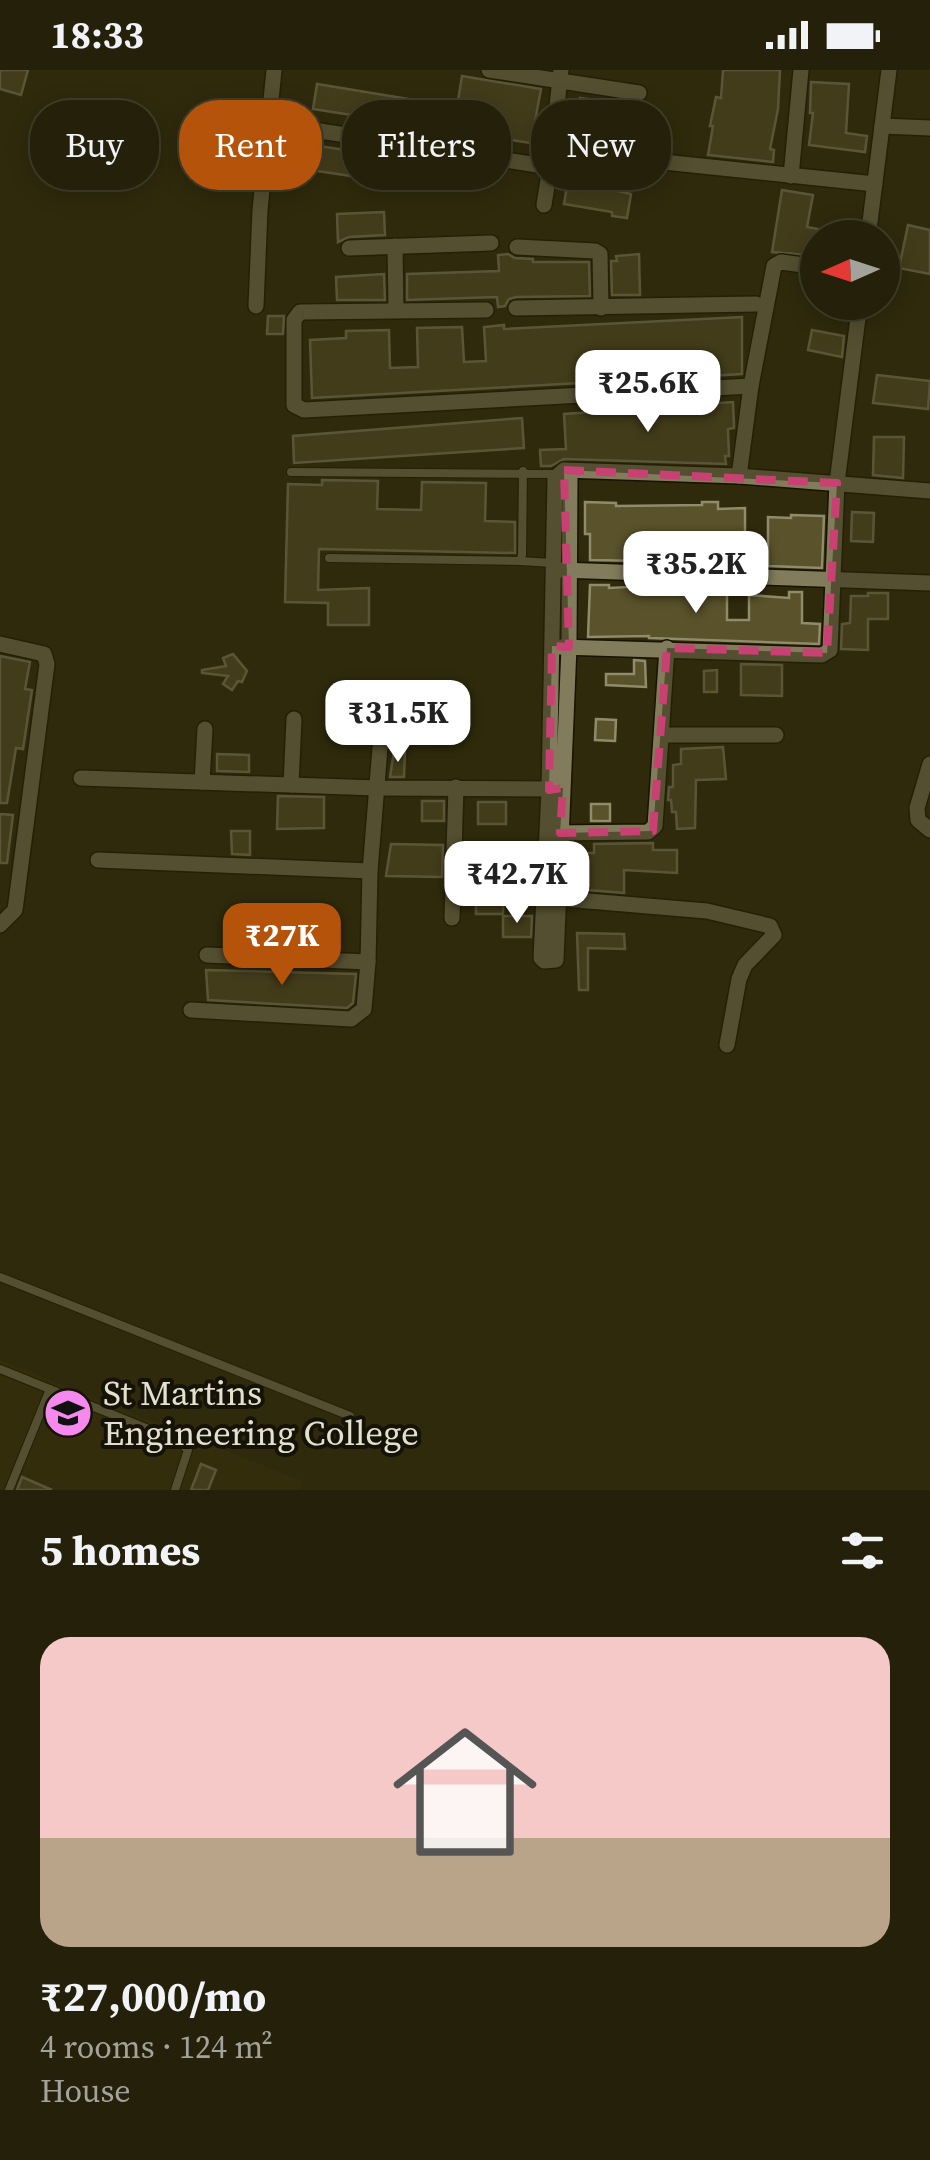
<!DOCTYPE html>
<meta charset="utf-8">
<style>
:root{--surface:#242009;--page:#2c2812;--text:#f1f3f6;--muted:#a3a39c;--line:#413e2a;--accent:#b45309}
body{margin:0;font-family:"Source Serif 4",serif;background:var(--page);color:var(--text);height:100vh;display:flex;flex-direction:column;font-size:38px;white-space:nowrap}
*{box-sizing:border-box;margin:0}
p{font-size:32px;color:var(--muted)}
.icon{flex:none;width:55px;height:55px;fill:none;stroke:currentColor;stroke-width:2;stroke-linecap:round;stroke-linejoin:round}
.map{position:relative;height:1420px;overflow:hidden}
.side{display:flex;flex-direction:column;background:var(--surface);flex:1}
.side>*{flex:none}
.hud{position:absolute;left:30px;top:30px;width:870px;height:90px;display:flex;gap:20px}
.needle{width:65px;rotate:267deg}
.fabs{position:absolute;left:800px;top:150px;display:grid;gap:20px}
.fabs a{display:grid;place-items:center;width:100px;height:100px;border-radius:50%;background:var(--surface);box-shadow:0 5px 25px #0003,0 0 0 2px var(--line);font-size:50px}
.price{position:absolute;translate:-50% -85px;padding:0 22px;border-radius:20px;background:#fff;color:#222;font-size:32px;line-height:65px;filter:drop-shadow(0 2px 5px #0008)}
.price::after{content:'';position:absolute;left:50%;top:60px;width:30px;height:22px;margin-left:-15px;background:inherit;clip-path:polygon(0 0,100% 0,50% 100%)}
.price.current{background:var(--accent);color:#fff}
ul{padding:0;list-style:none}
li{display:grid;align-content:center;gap:20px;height:530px;padding:0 40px}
li span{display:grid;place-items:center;height:310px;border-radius:30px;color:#555}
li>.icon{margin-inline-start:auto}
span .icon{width:180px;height:180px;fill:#fffc;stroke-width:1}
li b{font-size:42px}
h2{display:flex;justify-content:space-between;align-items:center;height:120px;padding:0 40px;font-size:42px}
.chip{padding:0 35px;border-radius:40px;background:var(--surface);box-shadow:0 5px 25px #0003,0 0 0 2px var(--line);font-size:35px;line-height:90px}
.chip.current{background:var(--accent);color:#fff}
.status{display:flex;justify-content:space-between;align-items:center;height:70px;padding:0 50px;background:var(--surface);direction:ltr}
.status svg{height:28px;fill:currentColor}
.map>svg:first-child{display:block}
.built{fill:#383109}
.building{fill:#59522a;stroke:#908b6a;stroke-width:2.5}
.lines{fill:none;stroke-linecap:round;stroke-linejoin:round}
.service-casing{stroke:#181200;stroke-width:10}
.minor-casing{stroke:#181200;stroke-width:18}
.service{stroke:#827c5c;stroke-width:8}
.minor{stroke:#827c5c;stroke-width:15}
.marked{fill:none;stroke:#c94072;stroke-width:8;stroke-dasharray:20 12;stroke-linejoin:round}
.labels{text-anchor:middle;stroke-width:8;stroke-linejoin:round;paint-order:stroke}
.poi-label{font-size:35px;fill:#e3e0cf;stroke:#151307;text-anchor:start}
</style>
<div class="status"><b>18:33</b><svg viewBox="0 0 49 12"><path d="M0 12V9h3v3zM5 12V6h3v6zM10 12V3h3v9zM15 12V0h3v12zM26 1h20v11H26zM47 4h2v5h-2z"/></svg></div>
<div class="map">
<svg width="930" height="1420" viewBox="0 0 930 1420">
<rect width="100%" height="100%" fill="#302a0c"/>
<polygon class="built" points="0,1290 302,1411 300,1420 0,1420"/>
<g class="building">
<polygon points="0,0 28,0 21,25 0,19"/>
<polygon points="723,0 780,0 778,39 770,79 774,80 773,92 708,85 713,56 710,56 716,27 721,28"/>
<polygon points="462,6 541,19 531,73 313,39 317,14 457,37"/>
<polygon points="811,12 849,14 846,63 867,66 865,82 809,75 813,43 810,43"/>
<polygon points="580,28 640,36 631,91 573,81"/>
<polygon points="287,71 435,94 432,118 283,96"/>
<polygon points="568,110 631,124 627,148 612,146 612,142 564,134"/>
<polygon points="782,120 813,125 807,157 818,159 818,186 772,182"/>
<polygon points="384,142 385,165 349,167 338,172 337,144"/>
<polygon points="908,155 930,160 930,204 899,198"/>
<polygon points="508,184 515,188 533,189 533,192 589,192 590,226 516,227 509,229 505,236 498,237 497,227 407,230 407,204 499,201 498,185"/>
<polygon points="639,184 640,225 612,225 611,191 617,191 616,186"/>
<polygon points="384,204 385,230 337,230 336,207"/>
<polygon points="818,232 849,232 847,243 817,238"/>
<polygon points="268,246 284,246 283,264 267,264"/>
<polygon points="742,247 742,304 312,328 310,270 346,268 346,261 389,260 390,298 418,297 417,258 462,257 464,292 486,291 484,257 504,255 504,259"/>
<polygon points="812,260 844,266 842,287 808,280"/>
<polygon points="877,305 930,311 928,339 873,333"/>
<polygon points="733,332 734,355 734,358 728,359 729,386 725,386 726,394 564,389 551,396 541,396 540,380 566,379 564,344"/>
<polygon points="522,348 524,378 294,393 293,366"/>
<polygon points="874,367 904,367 903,408 873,405"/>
<polygon points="322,410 378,411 377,439 421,440 422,412 486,413 485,451 515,452 515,483 319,479 318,520 369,518 369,555 328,555 328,533 285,532 288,414 322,415"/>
<polygon points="585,432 616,433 616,436 702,435 702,432 718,432 718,439 745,438 745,463 695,463 696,492 590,490 590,464 585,464"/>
<polygon points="852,442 874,443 873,472 851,471"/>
<polygon points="791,445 824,446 822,498 768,496 768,447 791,448"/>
<polygon points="590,515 609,515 609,518 648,516 648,519 665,522 727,521 727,550 749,550 749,525 789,528 789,522 802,522 802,553 820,554 819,574 649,568 649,566 588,567"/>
<polygon points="868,523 888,523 888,549 868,549 868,580 841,579 842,554 850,553 851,526 868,526"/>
<polygon points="233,584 247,601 242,612 238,611 232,620 223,614 228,606 202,603 202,600 226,596 223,588"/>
<polygon points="0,586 30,592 25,619 32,620 23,679 16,678 7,733 0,733"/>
<polygon points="634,590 645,591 646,617 606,615 606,604 634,604"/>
<polygon points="741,594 782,595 782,626 741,625"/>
<polygon points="717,600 717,622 704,622 704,601"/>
<polygon points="596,649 616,650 615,671 595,670"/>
<polygon points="723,677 726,709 696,710 695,758 677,759 676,742 672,742 671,730 668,730 669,717 673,717 673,695 681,694 681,679"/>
<polygon points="394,681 405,681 404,707 390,707"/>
<polygon points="217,684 249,685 249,702 217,701"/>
<polygon points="278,726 324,727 324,758 277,759"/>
<rect x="422" y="731" width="22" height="20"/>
<rect x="478" y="732" width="28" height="22"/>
<rect x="591" y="734" width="19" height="17"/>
<polygon points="0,744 13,745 7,793 0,793"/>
<polygon points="231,761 250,761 250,785 232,784"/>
<polygon points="653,773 653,780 677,780 677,803 624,800 624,823 575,819 575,812 580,813 579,783 594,783 594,774"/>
<polygon points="391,774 443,775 442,807 386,806"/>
<polygon points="476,823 504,823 503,844 476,844"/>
<polygon points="503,846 532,846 531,867 503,867"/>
<polygon points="577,863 624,864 625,879 588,878 588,920 579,920"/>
<polygon points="206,900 356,904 353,933 347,938 208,930"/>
<polygon points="201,1394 216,1400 208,1420 191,1420"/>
<polygon points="22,1407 52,1420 17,1420"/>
</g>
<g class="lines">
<g class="service-casing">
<g id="service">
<polyline points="291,402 555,404"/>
<polyline points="329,488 520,491 522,485 523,401"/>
<polyline points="520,491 552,493"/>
<polyline points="0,1207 350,1346"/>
<polyline points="0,1299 178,1371 188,1380 175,1420"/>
<polyline points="9,1420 50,1319"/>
</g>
</g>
<g class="minor-casing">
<g id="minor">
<polyline points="489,0 639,23"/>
<polyline points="269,53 550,97 561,0"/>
<polyline points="882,56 930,58"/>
<polyline points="654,91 875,114"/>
<polyline points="791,106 801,0"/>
<polyline points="544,135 550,97 629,105"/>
<polyline points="868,168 889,0"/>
<polyline points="395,176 396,239"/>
<polyline points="517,177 595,181 600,184 601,238"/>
<polyline points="349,178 491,173"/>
<polyline points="256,236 260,140 274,0"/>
<polyline points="516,238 756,234"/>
<polyline points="486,240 300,242 294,250 294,335 304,340 751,316"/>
<polyline points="564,400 570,409 569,577 556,890 544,891 541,888 549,720 555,408 564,400 739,406 930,421"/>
<polyline points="739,406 751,316 774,196 781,192 818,197"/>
<polyline points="561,500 930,513"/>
<polyline points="0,574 44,584 47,594 15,840 0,855"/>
<polyline points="560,577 822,585 830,580 837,413 860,232"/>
<polyline points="662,665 776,665"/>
<polyline points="930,694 917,738 918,750 930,760"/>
<polyline points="81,708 377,718 556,719"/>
<polyline points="202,712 205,659"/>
<polyline points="291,715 294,649"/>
<polyline points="550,763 648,762 655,756 667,578"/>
<polyline points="98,790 370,801"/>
<polyline points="553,828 707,841 770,856 774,865 745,895 739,909 727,975"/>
<polyline points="452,848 456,717"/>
<polyline points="368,892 370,801 380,678"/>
<polyline points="191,940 351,949 364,939 368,892 207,885"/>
</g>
</g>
<use href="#service" class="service"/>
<use href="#minor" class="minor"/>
</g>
<path d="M0 0H930V1420H0ZM564,400L837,413L827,583L667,578L653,761L560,763L563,718L549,720L552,576L569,577Z" fill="#302a0c" fill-opacity=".55" fill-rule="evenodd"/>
<path class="marked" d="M564,400L837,413L827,583L667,578L653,761L560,763L563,718L549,720L552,576L569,577Z"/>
<defs>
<g id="university-disc" transform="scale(2.5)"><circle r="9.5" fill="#f589ee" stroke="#151307"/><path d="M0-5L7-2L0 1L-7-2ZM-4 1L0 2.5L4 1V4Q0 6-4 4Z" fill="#111"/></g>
</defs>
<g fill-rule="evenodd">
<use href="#university-disc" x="68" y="1343"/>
</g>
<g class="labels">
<g class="poi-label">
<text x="103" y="1335">St Martins<tspan x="103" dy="40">Engineering College</tspan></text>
</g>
</g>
</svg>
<div class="fabs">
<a><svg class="needle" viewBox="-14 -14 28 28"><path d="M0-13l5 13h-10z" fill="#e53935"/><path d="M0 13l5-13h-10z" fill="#a3a39c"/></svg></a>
</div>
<b class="price" style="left:648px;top:365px">₹25.6K</b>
<b class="price" style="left:696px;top:546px">₹35.2K</b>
<b class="price" style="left:398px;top:695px">₹31.5K</b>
<b class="price" style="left:517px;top:856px">₹42.7K</b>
<b class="price current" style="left:282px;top:918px">₹27K</b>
<div class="hud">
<a class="chip">Buy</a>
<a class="chip current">Rent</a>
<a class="chip">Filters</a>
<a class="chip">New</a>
</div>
</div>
<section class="side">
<h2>5 homes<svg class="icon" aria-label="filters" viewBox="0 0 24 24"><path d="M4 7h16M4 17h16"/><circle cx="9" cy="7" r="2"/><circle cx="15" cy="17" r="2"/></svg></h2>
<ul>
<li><span style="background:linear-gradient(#f6c9c9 65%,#b9a48a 0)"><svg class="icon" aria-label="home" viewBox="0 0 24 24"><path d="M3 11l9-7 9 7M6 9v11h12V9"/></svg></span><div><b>₹27,000/mo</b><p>4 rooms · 124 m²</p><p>House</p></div></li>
</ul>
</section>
